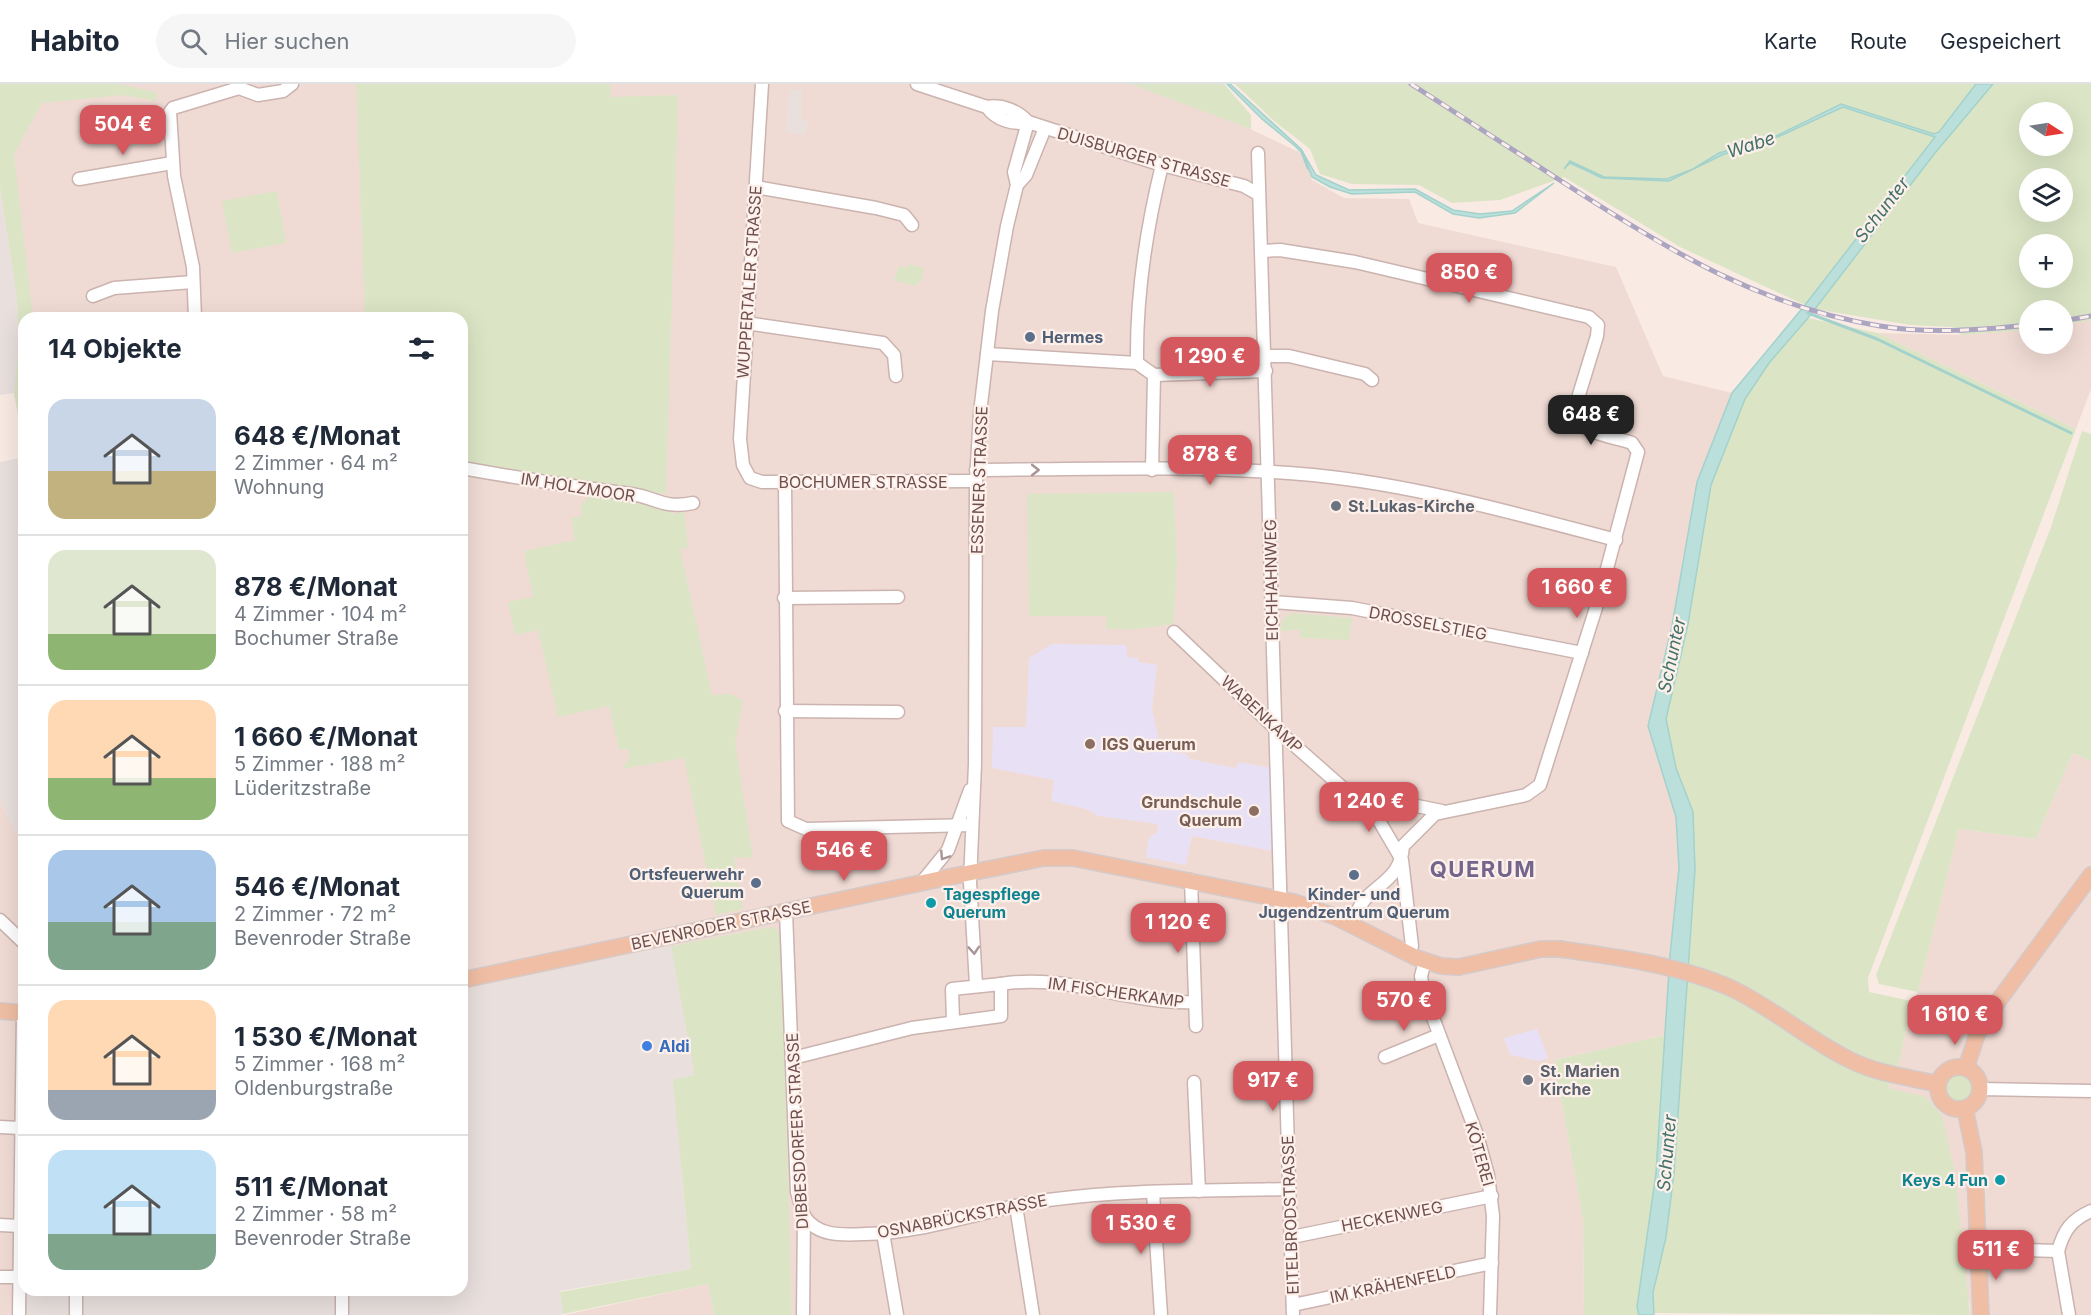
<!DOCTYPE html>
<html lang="de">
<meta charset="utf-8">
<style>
:root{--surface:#fff;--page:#f6f6f7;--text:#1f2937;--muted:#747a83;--line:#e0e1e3;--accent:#d5585f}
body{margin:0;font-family:Inter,sans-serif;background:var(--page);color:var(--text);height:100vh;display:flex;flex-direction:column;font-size:22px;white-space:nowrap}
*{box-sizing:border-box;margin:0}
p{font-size:20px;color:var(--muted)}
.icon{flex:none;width:33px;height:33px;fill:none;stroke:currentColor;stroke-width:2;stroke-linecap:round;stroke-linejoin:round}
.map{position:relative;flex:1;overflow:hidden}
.side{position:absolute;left:18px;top:228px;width:450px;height:984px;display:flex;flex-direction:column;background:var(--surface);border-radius:18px;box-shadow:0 6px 24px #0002}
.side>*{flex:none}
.needle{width:39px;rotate:102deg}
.buttons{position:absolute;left:2019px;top:18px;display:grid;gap:12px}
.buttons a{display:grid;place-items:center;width:54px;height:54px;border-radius:50%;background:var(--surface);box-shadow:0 6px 24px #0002;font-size:30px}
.price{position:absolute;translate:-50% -51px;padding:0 14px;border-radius:12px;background:var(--accent);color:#fff;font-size:20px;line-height:39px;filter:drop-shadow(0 2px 3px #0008)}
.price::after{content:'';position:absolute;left:50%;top:36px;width:18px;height:14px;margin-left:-9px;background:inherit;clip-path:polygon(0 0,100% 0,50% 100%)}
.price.on{background:#222;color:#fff}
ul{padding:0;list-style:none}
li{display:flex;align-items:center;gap:18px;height:150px;padding:0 30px}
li+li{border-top:2px solid var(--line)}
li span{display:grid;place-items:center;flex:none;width:168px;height:120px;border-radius:18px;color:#555}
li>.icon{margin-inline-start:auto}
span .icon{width:72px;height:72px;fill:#fffc;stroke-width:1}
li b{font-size:26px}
h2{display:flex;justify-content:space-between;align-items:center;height:72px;padding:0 30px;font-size:26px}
header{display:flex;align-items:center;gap:36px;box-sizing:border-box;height:84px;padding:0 30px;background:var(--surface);border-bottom:2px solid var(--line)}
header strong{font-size:28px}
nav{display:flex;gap:33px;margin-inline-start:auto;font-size:21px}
.search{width:420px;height:54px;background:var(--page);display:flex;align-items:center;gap:15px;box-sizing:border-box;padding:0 21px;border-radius:33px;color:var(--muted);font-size:22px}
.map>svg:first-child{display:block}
.residential{fill:#f0dbd4}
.industrial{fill:#e9e0de}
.education{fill:#e8e1f5}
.green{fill:#dbe5c5;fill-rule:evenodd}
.water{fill:#bbe0db;stroke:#a3d1cb;stroke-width:1.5}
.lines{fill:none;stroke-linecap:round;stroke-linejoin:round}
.stream{stroke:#a3d1cb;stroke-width:3}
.minor-casing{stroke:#cbb3af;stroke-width:15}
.major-casing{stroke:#d4caca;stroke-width:18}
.minor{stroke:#fff;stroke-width:12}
.major{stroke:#f0bea4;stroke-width:15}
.rail-casing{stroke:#aca5c1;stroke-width:5}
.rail{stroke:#fdf0ea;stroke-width:3;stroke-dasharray:9;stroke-linecap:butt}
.oneway{stroke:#a99594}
.service-dot{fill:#5c6f8a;stroke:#fdf0ea;stroke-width:2}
.worship-dot{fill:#6b7280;stroke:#fdf0ea;stroke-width:2}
.education-dot{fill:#8d6e63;stroke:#fdf0ea;stroke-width:2}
.culture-dot{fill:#0f9aa8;stroke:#fdf0ea;stroke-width:2}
.shop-dot{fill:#3f7fe0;stroke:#fdf0ea;stroke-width:2}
.labels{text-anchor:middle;stroke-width:4.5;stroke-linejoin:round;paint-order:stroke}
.street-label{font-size:16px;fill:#6f4f4d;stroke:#fdf0ea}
.service-label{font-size:16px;font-weight:bold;fill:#4e5e75;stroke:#fdf0ea;text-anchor:start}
.worship-label{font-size:16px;font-weight:bold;fill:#5b616d;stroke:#fdf0ea;text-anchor:start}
.education-label{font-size:16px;font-weight:bold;fill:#785e54;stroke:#fdf0ea;text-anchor:start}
.culture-label{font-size:16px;font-weight:bold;fill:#0d838f;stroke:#fdf0ea;text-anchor:start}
.shop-label{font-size:16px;font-weight:bold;fill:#366cbe;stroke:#fdf0ea;text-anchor:start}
.water-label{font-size:18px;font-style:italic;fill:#43726c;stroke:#fdf0ea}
.district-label{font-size:22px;font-weight:bold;letter-spacing:1.5px;fill:#73658b;stroke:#fdf0ea}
</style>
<header>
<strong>Habito</strong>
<div class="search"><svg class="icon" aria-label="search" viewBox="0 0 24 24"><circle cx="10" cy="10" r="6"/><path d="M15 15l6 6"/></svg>Hier suchen</div>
<nav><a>Karte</a><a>Route</a><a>Gespeichert</a></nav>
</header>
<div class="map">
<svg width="2091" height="1231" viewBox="0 0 2091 1231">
<rect width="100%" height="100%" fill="#f9ebe4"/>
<g class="residential">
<polygon points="0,0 1130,0 1227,34 1303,70 1312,96 1344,114 1409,115 1418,139 1616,183 1663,292 1732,309 1697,398 1672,542 1648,642 1676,733 1679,784 1670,871 1666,951 1554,976 1583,1136 1584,1231 792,1231 789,1167 462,906 462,234 24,234 24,362 14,309 19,263 17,214 0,103"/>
<polygon points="2091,236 2091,305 2076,345 1878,249 1961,251 2029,246 2030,260 2062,260 2063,241"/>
<polygon points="2073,669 2091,677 2091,1231 1970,1231 1970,1220 1888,1004 1900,976 1912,917 1918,908 1959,745 2036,755"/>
<polygon points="0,718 24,763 24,1231 0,1231"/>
<polygon points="708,1200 714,1231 564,1231"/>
</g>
<g class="industrial">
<polygon points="789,6 802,6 801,35 808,38 805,51 786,48"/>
<polygon points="0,103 17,214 19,263 14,309 0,311"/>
<polygon points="24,373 24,763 0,718 0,378"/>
<polygon points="671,862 695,992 673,996 691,1185 560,1207 563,1230 560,1231 24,1231 25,1206 462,1206 462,906"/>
</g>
<g class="education">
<polygon points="1052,560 1126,561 1127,573 1138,574 1138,578 1157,581 1152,625 1161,666 1186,670 1190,675 1236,684 1238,678 1272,684 1274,767 1192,752 1186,781 1146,773 1149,754 1157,748 1158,740 1098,732 1086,725 1051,717 1054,696 992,684 993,643 1026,643 1029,574"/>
<polygon points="1537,945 1548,974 1539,977 1510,971 1504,954"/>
</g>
<g class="green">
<polygon points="0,0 119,0 158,9 156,17 123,11 42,19 14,70 33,234 24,234 24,362 14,309 19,263 17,214 0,103"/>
<polygon points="356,0 610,0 611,13 678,11 666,410 462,378 462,234 365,234"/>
<polygon points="1130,0 1224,0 1251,31 1251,45"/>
<polygon points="1235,0 1976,0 1939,48 1934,50 1841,20 1774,53 1719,69 1693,85 1667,95 1604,93 1569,77 1568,80 1577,80 1584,87 1602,94 1669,97 1722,71 1780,52 1843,23 1936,52 1805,221 1680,163 1564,93 1500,116 1452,119 1419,101 1352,100 1320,90 1310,65 1274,37"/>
<path d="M1993,0H2091V236L2063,241L2062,226H2030L2029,246L1961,251L1952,243L1910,241L1815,225L1935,69ZM2030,28H2062V62H2030ZM2030,94H2062V128H2030ZM2030,160H2062V194H2030Z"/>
<polygon points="277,107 286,159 232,169 222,117"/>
<polygon points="909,180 924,184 921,197 914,202 894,196 899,182 907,184"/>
<polygon points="1808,234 1878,249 2076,345 1868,894 1869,908 1912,917 1900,976 1888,1004 1926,1013 1942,1032 1955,1089 1970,1231 1654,1229 1654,1210 1665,1153 1685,942 1693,728 1676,684 1666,635 1688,540 1711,401 1745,315 1769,279"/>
<polygon points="2082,347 2091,350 2091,677 2073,669 2036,755 1959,745 1918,908 1879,900 1876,891 2051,443"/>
<polygon points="1174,408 1177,478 1174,540 1135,545 1106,545 1106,532 1029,532 1027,410"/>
<polygon points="590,411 639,416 673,430 684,427 688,464 680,465 712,611 731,610 743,617 735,659 753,773 734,774 743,825 716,831 684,674 622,685 629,674 628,665 619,666 609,622 558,633 538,546 515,551 508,518 533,513 524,467 575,456 571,434 582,432 580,422"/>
<polygon points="1292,529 1352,534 1349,556 1300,554 1300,546 1280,547 1283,535"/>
<polygon points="771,843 777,845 781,853 792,1231 714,1231 708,1200 563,1230 560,1208 691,1185 673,996 695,991 671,862"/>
<polygon points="1666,951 1656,1089 1638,1223 1639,1231 1584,1231 1583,1136 1554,976"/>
<circle cx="1959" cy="1004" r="15"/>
</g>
<g class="water">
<polygon points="1227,0 1230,0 1301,65 1316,91 1349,106 1415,105 1453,126 1480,130 1512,127 1554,99 1515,129 1479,134 1453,130 1415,108 1352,110 1330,103 1312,93 1303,70 1295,62 1262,35"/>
<polygon points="1976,0 1993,0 1935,69 1808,234 1769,279 1745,315 1711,401 1688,540 1666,635 1676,684 1693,728 1695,785 1674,1089 1666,1153 1653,1209 1654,1231 1639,1231 1637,1223 1656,1089 1670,871 1679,784 1676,733 1648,642 1672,542 1697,398 1732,309 1805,221 1935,53 1843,23 1780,52 1722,71 1669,97 1602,94 1570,79 1564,85 1570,77 1604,93 1667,95 1693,85 1719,69 1774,53 1841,20 1934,50 1939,48"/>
</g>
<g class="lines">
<g class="stream">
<polyline points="1302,68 1308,84"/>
<polyline points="1808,229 1877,255 2071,349"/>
</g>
<g class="minor-casing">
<g id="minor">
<polyline points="762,0 740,355 743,381 750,394 762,398 976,397"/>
<path d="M917,0L987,23C1002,20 1018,27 1028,38"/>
<path d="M987,23C996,36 1013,41 1028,38L1162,81L1244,102L1258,110"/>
<polyline points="1258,69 1293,1231"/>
<polyline points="79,95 172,79"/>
<polyline points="1017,101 1014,88 1028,38"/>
<polyline points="756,103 876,124 904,131 912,141"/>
<path d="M1262,167L1280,166L1355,178L1589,233L1598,241L1597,252L1574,327C1576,350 1613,352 1632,359L1638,368L1600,511L1540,701L1526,711L1435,730L1403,762C1401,791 1384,796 1365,815C1359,822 1355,832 1351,841"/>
<polyline points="93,212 114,204 193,198"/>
<polyline points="195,234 193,183 174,92 170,28 173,24 239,4 258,11 283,7 292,0"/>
<polyline points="746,239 883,259 894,271 896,292"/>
<polyline points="987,270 1137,279 1154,291 1266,287"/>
<polyline points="1265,272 1289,272 1365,290 1372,296"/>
<path d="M1137,279C1136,211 1146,146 1162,81"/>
<path d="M462,384C518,394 574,403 631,410C658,414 663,425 693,419"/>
<path d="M976,386C1088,385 1202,381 1313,391C1415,401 1517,430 1616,456"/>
<polyline points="1152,386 1154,291"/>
<polyline points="785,399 788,737 806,745 972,741"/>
<polyline points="784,514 898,513"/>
<polyline points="1273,518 1352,524 1582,569"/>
<polyline points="1174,548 1276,645 1378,735 1402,776 1412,862 1409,870"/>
<polyline points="785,627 898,628"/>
<polyline points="1352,709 1442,727"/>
<polyline points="1191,796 1196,942"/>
<polyline points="922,798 948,766 970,706"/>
<polyline points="786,828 797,1108 804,1132 803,1231"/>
<polyline points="0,836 24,859"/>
<polyline points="1425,877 1421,892 1423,907 1477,1051 1488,1091 1493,1132 1490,1231"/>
<path d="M1001,900C1068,889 1129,921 1195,918"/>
<polyline points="976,901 970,798 975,680 976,397 980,329 992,227 1007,142 1017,101 1026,91 1045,44"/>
<polyline points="1385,973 1439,951"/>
<polyline points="793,974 912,944 1001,932 1001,900 952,905 953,937"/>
<polyline points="1194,998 1199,1107"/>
<polyline points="1980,1005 2091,1007"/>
<polyline points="0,1043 20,1044"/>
<polyline points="1153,1109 1161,1231"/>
<polyline points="1016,1122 1033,1231"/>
<path d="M804,1132C818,1153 842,1151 865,1150C928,1149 987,1124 1048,1116C1128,1105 1210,1107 1289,1105"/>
<polyline points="0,1141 20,1142"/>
<polyline points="883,1149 897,1231"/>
<polyline points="1292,1153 1492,1112"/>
<path d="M1978,1165L2058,1167C2064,1146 2071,1136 2091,1127"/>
<polyline points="2058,1167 2069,1231"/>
<polyline points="0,1193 19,1193"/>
<polyline points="1293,1221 1492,1179"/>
<polyline points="19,1231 23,929"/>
<polyline points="76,1231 76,1206"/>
<polyline points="342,1231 342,1206"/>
</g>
</g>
<g class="major-casing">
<g id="major">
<path d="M462,896L949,793L1044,774H1073L1294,818L1336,833L1417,874L1441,882L1459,883L1541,865H1560C1617,873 1680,881 1733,905C1774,925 1809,956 1850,976C1878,990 1908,993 1938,1000"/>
<polyline points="0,927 24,929"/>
<circle cx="1959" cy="1004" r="21"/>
<polyline points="1966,984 1977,951 1985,935 2091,791"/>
<polyline points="1965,1025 1974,1068 1981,1231"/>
</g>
</g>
<use href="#minor" class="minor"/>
<use href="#major" class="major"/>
<g class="rail-casing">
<g id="rail">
<path d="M1411,0C1466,35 1520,71 1575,106C1673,169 1763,223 1880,242C1929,250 1980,246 2030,241"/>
<polyline points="2062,237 2091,232"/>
</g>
</g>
<use href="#rail" class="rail"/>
</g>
<defs><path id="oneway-chevron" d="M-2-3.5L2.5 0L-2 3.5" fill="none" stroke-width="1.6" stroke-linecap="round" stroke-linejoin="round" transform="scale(1.5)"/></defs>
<g class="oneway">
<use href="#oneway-chevron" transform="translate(1035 386)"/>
<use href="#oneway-chevron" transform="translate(944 772) rotate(123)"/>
<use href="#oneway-chevron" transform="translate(974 866) rotate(86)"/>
</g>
<g class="service-dot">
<circle cx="1030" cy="253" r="6"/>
<circle cx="1354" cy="791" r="6"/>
<circle cx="756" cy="799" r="6"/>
</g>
<g class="worship-dot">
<circle cx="1336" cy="422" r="6"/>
<circle cx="1528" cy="996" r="6"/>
</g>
<g class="education-dot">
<circle cx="1090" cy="660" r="6"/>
<circle cx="1254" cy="727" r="6"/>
</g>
<g class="culture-dot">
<circle cx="931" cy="819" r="6"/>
<circle cx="2000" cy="1096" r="6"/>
</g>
<circle class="shop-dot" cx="647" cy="962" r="6"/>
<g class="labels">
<g class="street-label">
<text transform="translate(1144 73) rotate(16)" y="6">DUISBURGER STRASSE</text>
<text transform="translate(749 198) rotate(-86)" y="6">WUPPERTALER STRASSE</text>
<text transform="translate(979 396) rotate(-88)" y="6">ESSENER STRASSE</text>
<text x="863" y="404">BOCHUMER STRASSE</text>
<text transform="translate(578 403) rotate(9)" y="6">IM HOLZMOOR</text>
<text transform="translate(1271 496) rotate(-91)" y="6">EICHHAHNWEG</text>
<text transform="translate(1428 539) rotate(11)" y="6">DROSSELSTIEG</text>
<text transform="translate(1262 630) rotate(43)" y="6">WABENKAMP</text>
<text transform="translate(721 841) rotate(-12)" y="6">BEVENRODER STRASSE</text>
<text transform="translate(1116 908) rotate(8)" y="6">IM FISCHERKAMP</text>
<text transform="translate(797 1047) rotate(-93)" y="6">DIBBESDORFER STRASSE</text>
<text transform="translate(1480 1070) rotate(74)" y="6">KÖTEREI</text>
<text transform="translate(1290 1131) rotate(-92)" y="6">EITELBRODSTRASSE</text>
<text transform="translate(962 1132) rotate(-11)" y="6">OSNABRÜCKSTRASSE</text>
<text transform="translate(1392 1132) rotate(-11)" y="6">HECKENWEG</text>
<text transform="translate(1393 1200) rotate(-12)" y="6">IM KRÄHENFELD</text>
</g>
<g class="service-label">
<text x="1042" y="259">Hermes</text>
<text x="744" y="796" text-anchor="end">Ortsfeuerwehr<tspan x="744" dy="18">Querum</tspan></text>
<text x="1354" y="816" text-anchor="middle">Kinder- und<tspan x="1354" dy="18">Jugendzentrum Querum</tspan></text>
</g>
<g class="worship-label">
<text x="1348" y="428">St.Lukas-Kirche</text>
<text x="1540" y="993">St. Marien<tspan x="1540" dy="18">Kirche</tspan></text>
</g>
<g class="education-label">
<text x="1102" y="666">IGS Querum</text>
<text x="1242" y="724" text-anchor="end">Grundschule<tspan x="1242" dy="18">Querum</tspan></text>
</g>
<g class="culture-label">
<text x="943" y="816">Tagespflege<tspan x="943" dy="18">Querum</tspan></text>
<text x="1988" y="1102" text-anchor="end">Keys 4 Fun</text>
</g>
<g class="shop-label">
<text x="659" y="968">Aldi</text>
</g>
<g class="water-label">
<text transform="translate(1751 61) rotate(-18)" y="6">Wabe</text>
<text transform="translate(1882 126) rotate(-52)" y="6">Schunter</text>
<text transform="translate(1672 571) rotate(-78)" y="6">Schunter</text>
<text transform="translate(1667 1069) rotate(-85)" y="6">Schunter</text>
</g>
<g class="district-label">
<text x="1483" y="793">QUERUM</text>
</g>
</g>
</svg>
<div class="buttons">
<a><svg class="needle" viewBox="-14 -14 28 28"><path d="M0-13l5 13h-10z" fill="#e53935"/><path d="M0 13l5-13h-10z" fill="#747a83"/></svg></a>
<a><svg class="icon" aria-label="layers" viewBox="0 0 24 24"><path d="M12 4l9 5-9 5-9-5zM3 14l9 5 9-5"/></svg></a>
<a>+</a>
<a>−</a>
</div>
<b class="price" style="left:123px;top:72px">504 €</b>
<b class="price" style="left:1469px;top:220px">850 €</b>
<b class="price" style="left:1210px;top:304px">1 290 €</b>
<b class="price on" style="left:1591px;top:362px">648 €</b>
<b class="price" style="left:1210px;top:402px">878 €</b>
<b class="price" style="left:1577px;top:535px">1 660 €</b>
<b class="price" style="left:1369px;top:749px">1 240 €</b>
<b class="price" style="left:844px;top:798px">546 €</b>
<b class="price" style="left:1178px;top:870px">1 120 €</b>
<b class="price" style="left:1404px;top:948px">570 €</b>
<b class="price" style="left:1955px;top:962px">1 610 €</b>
<b class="price" style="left:1273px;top:1028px">917 €</b>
<b class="price" style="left:1141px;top:1171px">1 530 €</b>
<b class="price" style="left:1996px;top:1197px">511 €</b>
<section class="side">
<h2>14 Objekte<svg class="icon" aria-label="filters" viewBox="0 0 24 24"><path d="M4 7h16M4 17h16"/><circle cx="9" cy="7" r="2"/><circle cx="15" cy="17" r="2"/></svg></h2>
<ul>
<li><span style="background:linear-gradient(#c9d6e8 60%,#c2b280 0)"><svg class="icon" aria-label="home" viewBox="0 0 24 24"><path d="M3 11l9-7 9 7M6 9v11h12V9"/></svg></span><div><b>648 €/Monat</b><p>2 Zimmer · 64 m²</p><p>Wohnung</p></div></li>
<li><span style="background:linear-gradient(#dfe7d0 70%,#8fb573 0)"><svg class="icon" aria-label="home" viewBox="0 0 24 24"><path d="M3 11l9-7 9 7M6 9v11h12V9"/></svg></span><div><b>878 €/Monat</b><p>4 Zimmer · 104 m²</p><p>Bochumer Straße</p></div></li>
<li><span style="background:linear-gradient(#ffd9b3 65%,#8fb573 0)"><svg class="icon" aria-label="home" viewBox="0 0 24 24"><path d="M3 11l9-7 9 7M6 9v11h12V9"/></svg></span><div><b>1 660 €/Monat</b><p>5 Zimmer · 188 m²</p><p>Lüderitzstraße</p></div></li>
<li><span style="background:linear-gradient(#a9c7e8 60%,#7fa58c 0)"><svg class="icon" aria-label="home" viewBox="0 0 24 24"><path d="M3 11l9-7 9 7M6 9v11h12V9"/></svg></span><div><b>546 €/Monat</b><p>2 Zimmer · 72 m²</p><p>Bevenroder Straße</p></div></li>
<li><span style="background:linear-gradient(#ffd9b3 75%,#9aa5b1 0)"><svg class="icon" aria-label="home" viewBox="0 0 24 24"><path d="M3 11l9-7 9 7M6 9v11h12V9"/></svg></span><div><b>1 530 €/Monat</b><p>5 Zimmer · 168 m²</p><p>Oldenburgstraße</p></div></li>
<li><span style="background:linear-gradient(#bfe0f5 70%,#7fa58c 0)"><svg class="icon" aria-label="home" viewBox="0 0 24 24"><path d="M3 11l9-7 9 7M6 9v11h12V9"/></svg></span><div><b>511 €/Monat</b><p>2 Zimmer · 58 m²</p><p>Bevenroder Straße</p></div></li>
</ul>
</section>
</div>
